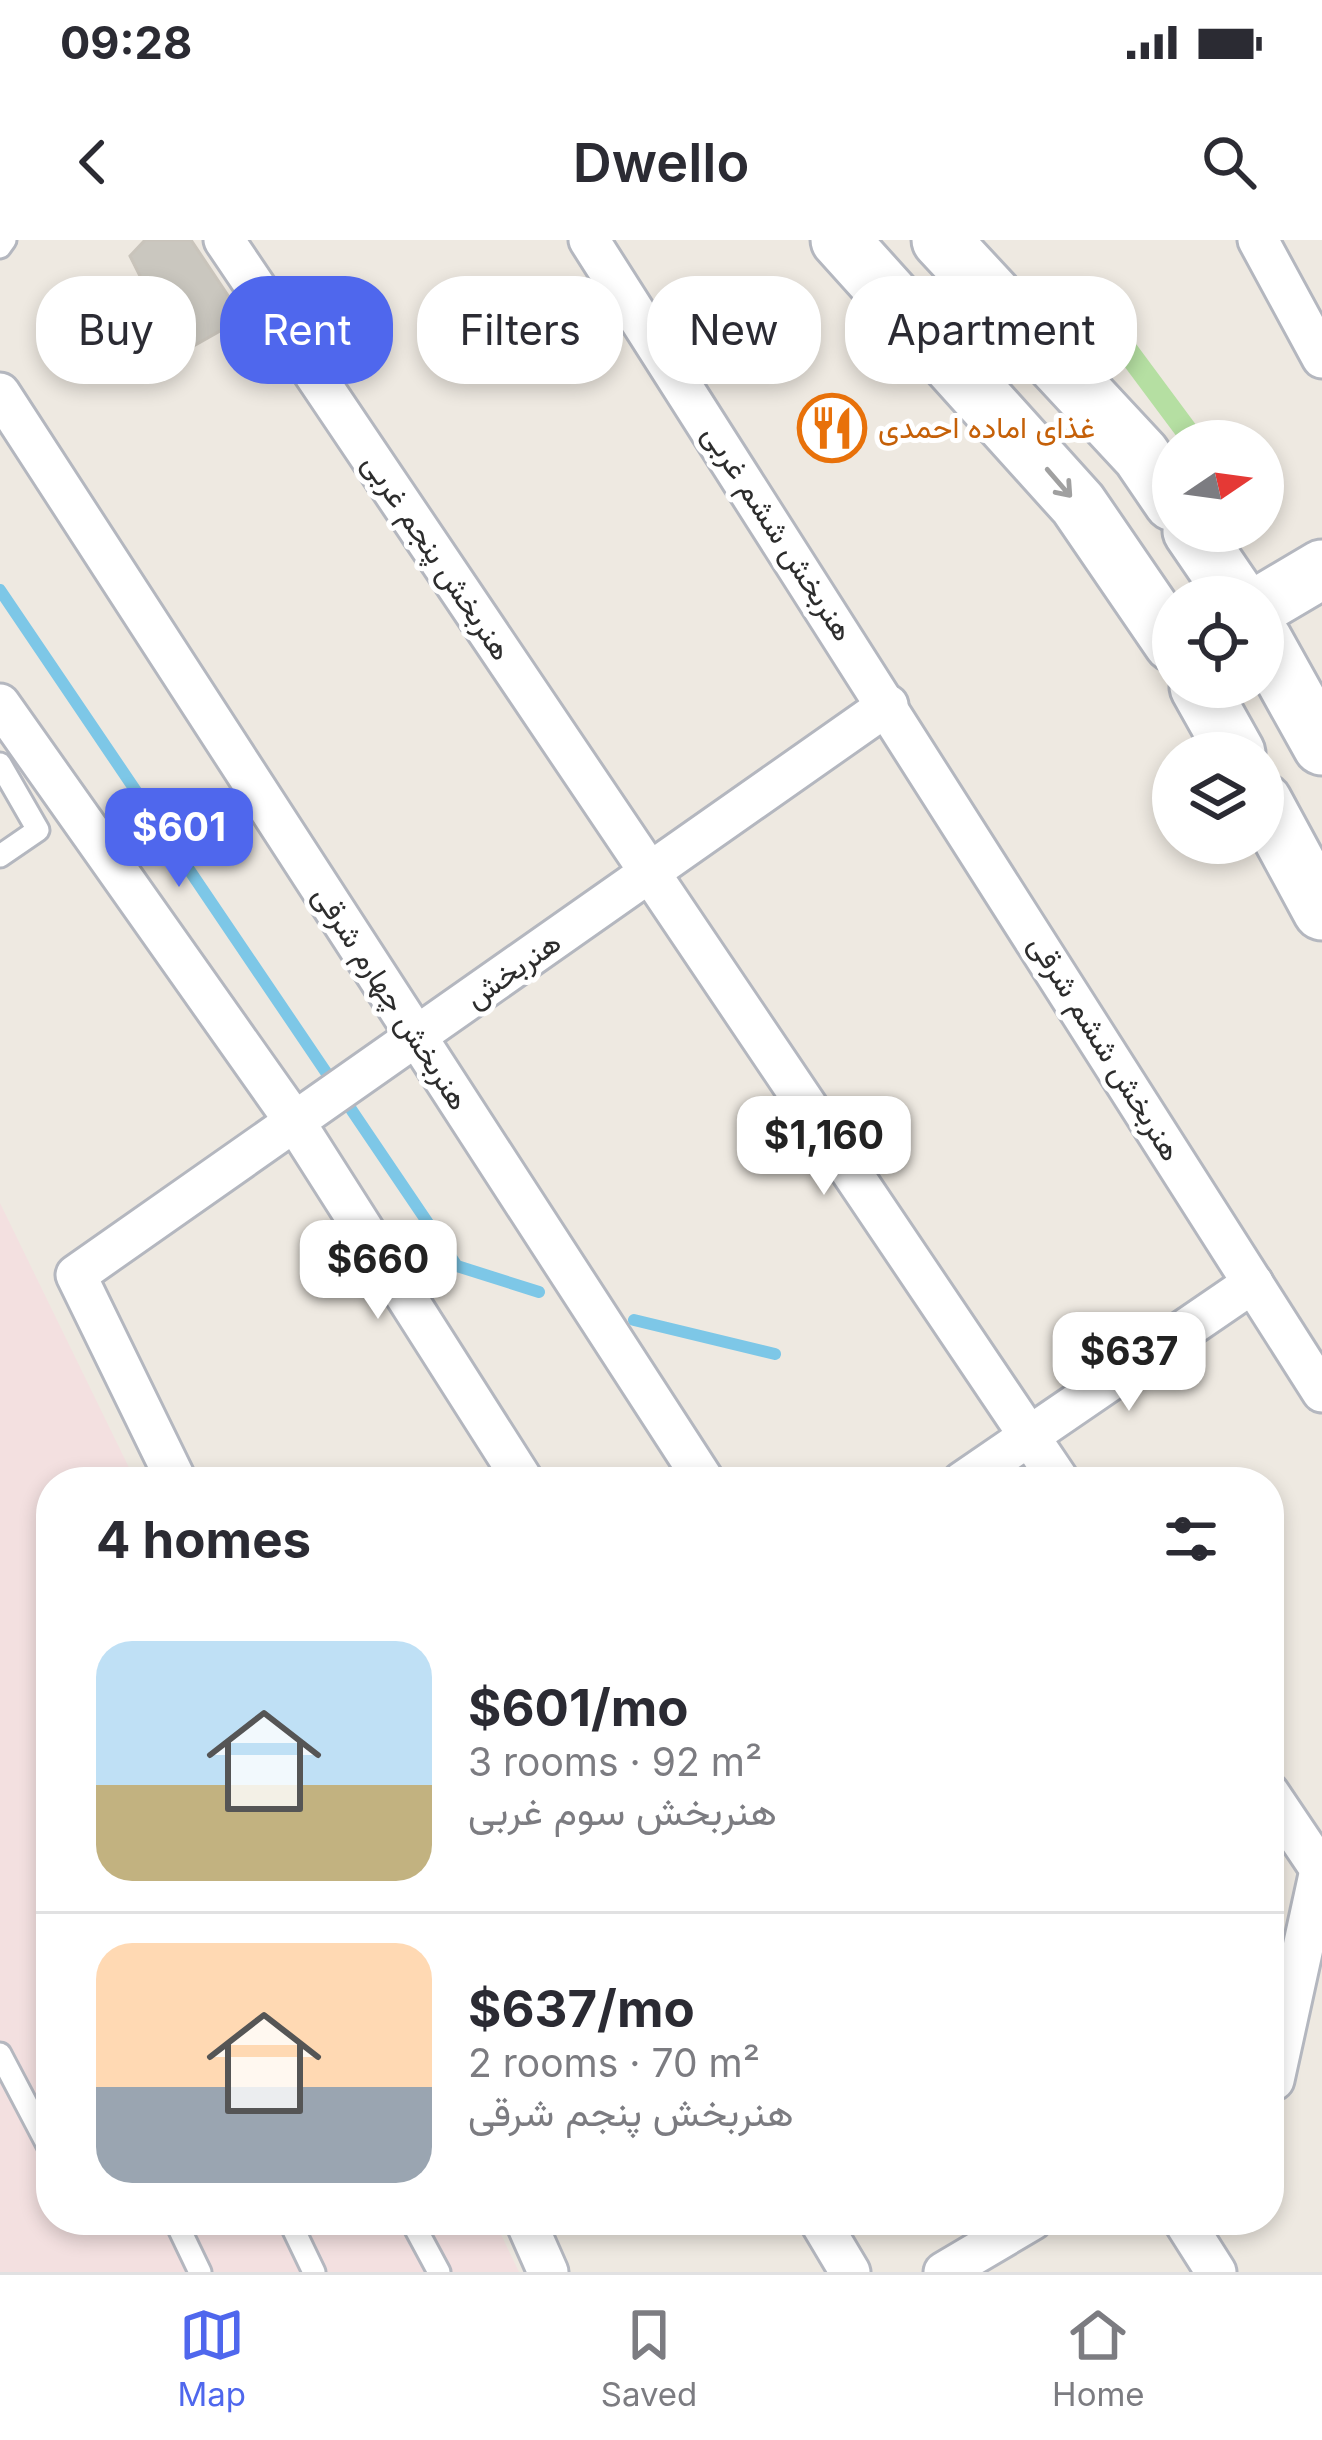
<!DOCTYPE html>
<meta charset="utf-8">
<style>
:root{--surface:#fff;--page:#f2f2f3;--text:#2b2b33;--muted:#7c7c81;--line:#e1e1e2;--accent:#4f67ed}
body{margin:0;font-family:Inter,Vazirmatn,sans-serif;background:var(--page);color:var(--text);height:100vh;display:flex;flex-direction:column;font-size:45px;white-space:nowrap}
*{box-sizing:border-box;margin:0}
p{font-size:39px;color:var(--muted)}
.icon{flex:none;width:66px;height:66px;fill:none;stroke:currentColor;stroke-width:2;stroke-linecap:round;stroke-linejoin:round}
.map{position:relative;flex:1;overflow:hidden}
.details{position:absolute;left:36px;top:1227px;width:1248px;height:768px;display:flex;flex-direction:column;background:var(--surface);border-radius:48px;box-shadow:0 6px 18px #0003}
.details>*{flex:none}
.guide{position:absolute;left:36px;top:36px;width:1251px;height:108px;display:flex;gap:24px}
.needle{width:78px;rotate:77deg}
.buttons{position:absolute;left:1152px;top:180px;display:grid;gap:24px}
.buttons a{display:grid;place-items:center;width:132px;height:132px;border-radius:50%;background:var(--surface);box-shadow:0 6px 18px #0003;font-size:60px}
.price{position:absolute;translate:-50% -102px;padding:0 27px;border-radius:24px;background:#fff;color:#222;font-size:39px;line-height:78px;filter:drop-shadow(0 3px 6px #0008)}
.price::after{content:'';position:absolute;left:50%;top:72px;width:36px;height:27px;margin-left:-18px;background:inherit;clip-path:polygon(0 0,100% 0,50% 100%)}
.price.on{background:var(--accent);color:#fff}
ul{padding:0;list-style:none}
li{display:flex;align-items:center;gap:36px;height:300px;padding:0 60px}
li+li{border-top:3px solid var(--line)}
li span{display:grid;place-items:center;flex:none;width:336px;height:240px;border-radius:36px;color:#555}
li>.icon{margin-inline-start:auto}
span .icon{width:144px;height:144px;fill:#fffc;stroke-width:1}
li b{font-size:51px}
h2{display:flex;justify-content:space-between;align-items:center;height:144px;padding:0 60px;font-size:51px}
.chip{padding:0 42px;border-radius:48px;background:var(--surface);box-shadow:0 6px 18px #0003;font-size:42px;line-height:108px}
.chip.on{background:var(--accent);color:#fff}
.status{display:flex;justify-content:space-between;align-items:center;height:84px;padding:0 60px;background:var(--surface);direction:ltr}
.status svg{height:33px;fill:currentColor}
header{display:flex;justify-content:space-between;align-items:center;height:156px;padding:0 60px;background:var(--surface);font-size:54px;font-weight:600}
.tab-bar{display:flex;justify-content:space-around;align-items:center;height:168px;border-top:3px solid var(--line);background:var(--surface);font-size:33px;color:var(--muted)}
.tab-bar a{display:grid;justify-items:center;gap:6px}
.tab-bar .on{color:var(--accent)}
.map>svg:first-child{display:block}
.medical{fill:#f3e0e0}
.green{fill:#b5dfa2}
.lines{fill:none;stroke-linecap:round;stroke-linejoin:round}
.stream{stroke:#7dc7e7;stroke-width:12}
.building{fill:#cac7bf;stroke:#c9c4bb;stroke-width:3}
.lane-casing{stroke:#b4b7bf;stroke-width:27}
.street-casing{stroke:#b4b7bf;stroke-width:45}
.secondary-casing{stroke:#b4b7bf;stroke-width:63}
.lane{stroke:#fff;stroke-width:21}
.street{stroke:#fff;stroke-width:39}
.secondary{stroke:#fff;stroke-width:57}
.oneway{stroke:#a0a0a0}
.labels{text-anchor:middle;stroke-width:10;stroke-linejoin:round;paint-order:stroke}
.food-label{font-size:30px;fill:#c56008;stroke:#fff;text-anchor:start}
.street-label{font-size:30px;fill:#2d2d2d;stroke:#fff}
</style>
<div class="status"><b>09:28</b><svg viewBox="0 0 49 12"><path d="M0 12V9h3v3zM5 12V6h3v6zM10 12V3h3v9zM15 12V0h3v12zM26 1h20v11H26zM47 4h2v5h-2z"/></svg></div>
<header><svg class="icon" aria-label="back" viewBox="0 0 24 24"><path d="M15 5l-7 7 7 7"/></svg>Dwello<svg class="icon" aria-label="search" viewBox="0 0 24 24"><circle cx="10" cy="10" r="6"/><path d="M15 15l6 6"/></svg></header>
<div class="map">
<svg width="1322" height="2032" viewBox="0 0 1322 2032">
<rect width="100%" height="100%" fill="#eee9e1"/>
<polygon class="medical" points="0,963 136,1242 51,1242 51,1980 494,1980 519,2032 0,2032"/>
<polygon class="green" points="1122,85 1208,201 1209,201 1180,201 1104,99"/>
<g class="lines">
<g class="stream">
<polyline points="0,350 457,1026 539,1052"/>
<polyline points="634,1080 775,1114"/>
</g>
</g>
<polygon class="building" points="145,0 191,0 243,78 188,109 143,61 143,42 130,16"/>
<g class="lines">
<g class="lane-casing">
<g id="lane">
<polyline points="0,7 5,0"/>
<polyline points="0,524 38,590 0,616"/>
<polyline points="0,1814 51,1911"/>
<polyline points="175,1980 200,2032"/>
<polyline points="289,1980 314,2032"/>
<polyline points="411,1980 439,2032"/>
</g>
</g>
<g class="street-casing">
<g id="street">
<polyline points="224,0 1060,1242"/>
<polyline points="589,0 1322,1152"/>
<polyline points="1258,0 1322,118"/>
<polyline points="0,153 705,1242"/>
<polyline points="0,464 295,882 524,1242"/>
<polyline points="177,1242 76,1035 888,465"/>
<polyline points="962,1242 1253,1043"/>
<polyline points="1269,1553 1320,1629"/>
<polyline points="1274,1840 1322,1621"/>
<polyline points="525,1980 548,2032"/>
<polyline points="819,1980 850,2032"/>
<polyline points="1183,1980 1216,2032"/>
<polyline points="944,2032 1032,1980"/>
</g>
</g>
<g class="secondary-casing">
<g id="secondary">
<polyline points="840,0 1078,264 1173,403"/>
<polyline points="941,0 1141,215 1173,262"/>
<polyline points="1192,291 1237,357"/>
<polyline points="1263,364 1322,329"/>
<polyline points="1263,400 1322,506"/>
<polyline points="1199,447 1236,513"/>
<polyline points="1263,562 1322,671"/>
</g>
</g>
<use href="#lane" class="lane"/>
<use href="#street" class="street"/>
<use href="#secondary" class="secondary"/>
</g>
<defs><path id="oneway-shaft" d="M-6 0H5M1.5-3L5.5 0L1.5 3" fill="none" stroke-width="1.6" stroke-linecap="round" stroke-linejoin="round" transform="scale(3)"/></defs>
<use class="oneway" href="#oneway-shaft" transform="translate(1059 243) rotate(49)"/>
<defs>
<g id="restaurant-ring" transform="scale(3.45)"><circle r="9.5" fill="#fff" stroke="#e8710a" stroke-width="1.5"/><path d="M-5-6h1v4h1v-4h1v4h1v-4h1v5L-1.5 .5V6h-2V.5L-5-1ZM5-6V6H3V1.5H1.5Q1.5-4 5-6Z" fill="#e8710a"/></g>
</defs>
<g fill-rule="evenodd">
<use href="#restaurant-ring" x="832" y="188"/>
</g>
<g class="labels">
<g class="food-label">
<text x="878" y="198">غذای اماده احمدی</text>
</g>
<g class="street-label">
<text transform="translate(778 293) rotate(57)" y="10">هنربخش ششم غربی</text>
<text transform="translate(437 317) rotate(56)" y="10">هنربخش پنجم غربی</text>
<text transform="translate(513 730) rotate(-35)" y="10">هنربخش</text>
<text transform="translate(391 758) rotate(57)" y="10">هنربخش چهارم شرقی</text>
<text transform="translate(1105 808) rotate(58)" y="10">هنربخش ششم شرقی</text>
</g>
</g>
</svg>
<div class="buttons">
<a><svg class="needle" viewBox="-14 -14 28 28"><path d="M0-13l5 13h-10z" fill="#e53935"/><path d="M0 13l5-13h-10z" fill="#7c7c81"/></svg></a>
<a><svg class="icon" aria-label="locate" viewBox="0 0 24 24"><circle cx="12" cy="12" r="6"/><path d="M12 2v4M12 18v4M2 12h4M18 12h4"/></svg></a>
<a><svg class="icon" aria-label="layers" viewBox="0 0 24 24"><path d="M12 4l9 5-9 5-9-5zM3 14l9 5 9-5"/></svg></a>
</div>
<b class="price on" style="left:179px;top:650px">$601</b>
<b class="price" style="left:824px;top:958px">$1,160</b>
<b class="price" style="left:378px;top:1082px">$660</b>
<b class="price" style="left:1129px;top:1174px">$637</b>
<div class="guide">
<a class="chip">Buy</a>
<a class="chip on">Rent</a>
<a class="chip">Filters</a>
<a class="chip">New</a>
<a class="chip">Apartment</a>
</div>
<section class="details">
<h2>4 homes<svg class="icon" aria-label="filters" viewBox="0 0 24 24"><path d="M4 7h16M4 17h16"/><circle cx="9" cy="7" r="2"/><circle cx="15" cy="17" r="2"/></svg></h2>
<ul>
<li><span style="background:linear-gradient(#bfe0f5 60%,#c2b280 0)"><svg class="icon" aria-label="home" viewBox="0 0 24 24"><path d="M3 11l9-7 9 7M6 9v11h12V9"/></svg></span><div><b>$601/mo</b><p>3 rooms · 92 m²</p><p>هنربخش سوم غربی</p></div></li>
<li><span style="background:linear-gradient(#ffd9b3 60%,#9aa5b1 0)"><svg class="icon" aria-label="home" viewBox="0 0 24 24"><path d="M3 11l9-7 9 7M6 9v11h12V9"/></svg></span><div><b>$637/mo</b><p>2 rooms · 70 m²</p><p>هنربخش پنجم شرقی</p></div></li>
</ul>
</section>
</div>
<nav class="tab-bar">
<a class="on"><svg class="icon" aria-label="map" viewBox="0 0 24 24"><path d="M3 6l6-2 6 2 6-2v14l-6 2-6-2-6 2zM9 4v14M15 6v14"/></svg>Map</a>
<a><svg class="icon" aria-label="saved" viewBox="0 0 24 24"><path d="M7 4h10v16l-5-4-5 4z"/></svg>Saved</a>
<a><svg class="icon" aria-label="home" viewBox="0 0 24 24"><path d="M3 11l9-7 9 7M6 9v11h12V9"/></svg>Home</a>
</nav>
